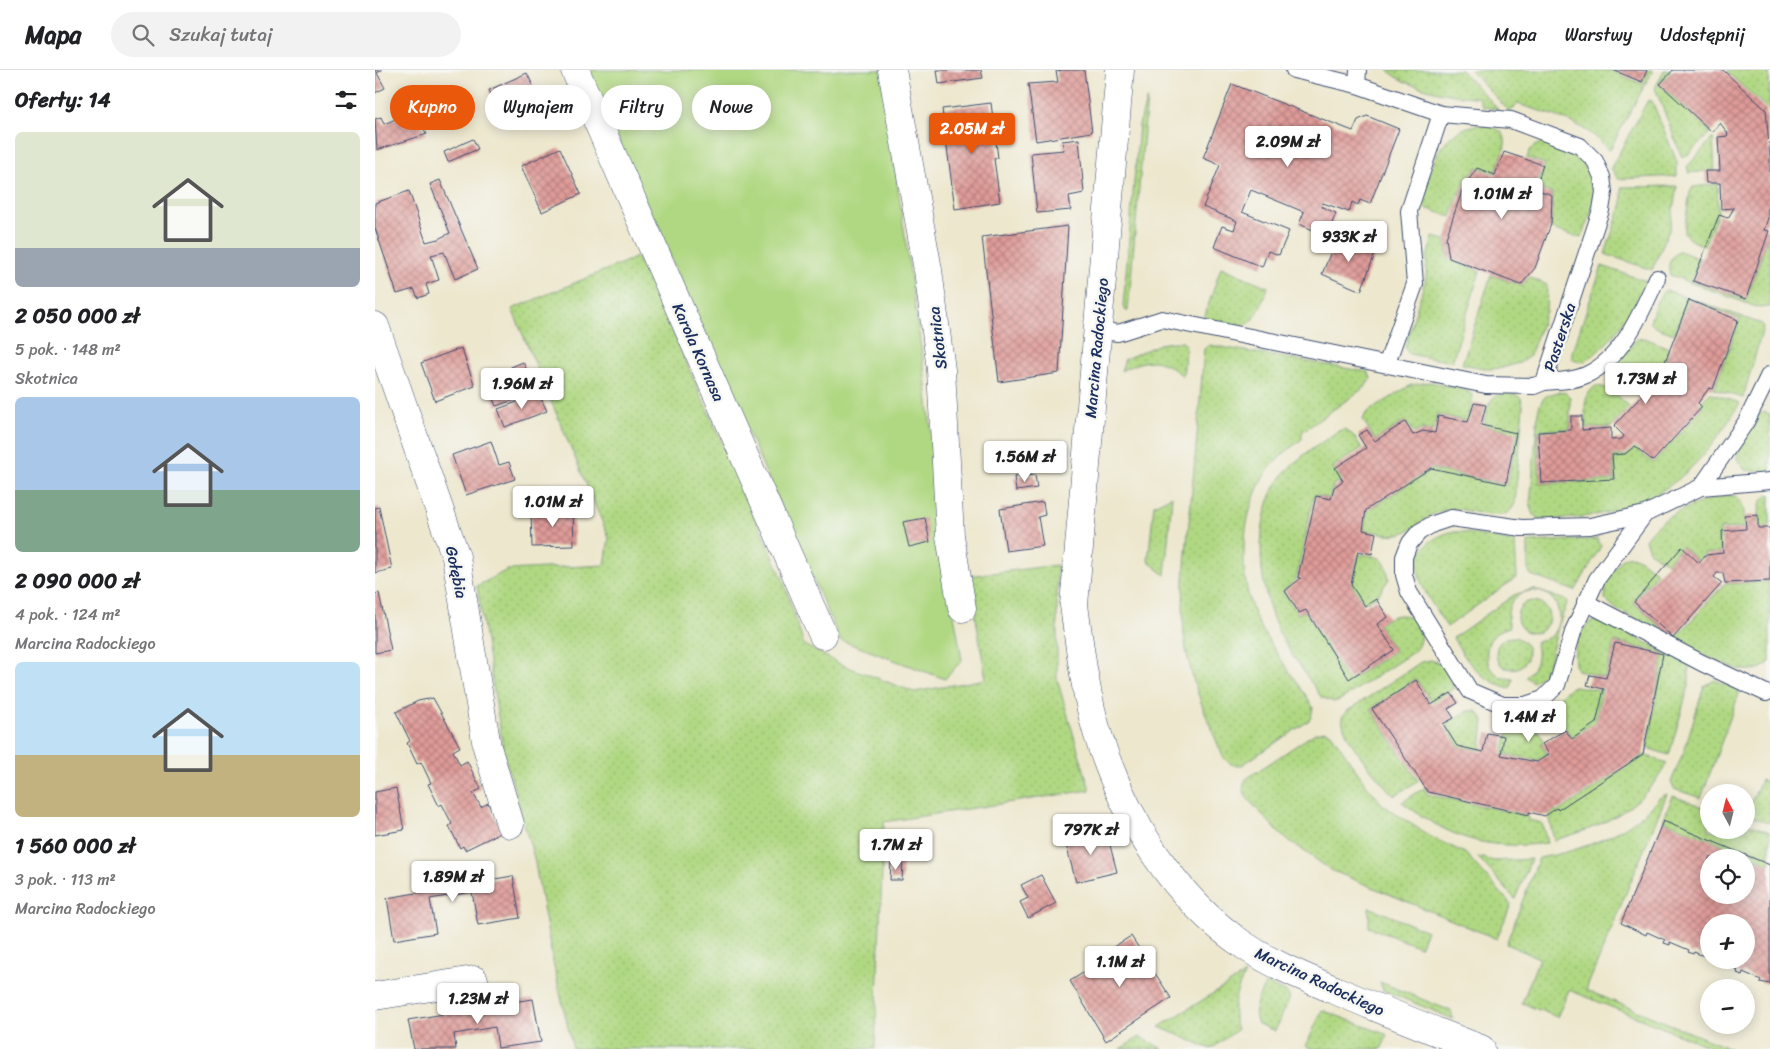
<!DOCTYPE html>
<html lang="pl">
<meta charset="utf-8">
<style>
:root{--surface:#fff;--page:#f2f2f2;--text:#202124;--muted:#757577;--line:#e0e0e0;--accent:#ea580c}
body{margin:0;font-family:Sriracha,sans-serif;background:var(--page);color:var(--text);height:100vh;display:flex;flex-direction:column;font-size:19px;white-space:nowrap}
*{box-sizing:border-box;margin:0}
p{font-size:16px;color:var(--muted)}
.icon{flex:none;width:28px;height:28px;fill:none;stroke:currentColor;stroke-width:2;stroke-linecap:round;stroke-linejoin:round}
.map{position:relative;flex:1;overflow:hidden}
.details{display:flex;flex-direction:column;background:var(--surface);width:375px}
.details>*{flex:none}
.top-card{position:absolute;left:15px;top:15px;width:475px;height:45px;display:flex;gap:10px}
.needle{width:32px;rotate:353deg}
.fabs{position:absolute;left:1325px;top:714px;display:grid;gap:10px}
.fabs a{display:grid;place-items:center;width:55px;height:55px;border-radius:50%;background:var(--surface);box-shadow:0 2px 12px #0003;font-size:25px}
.price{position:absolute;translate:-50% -42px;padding:0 11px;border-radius:5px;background:#fff;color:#222;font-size:16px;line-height:32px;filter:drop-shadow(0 1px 2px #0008)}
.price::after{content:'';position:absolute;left:50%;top:30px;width:15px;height:11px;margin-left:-8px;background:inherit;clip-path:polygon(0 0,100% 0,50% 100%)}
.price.on{background:var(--accent);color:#fff}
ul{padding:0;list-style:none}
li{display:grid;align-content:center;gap:10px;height:265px;padding:0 15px}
li span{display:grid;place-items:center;height:155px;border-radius:8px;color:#555}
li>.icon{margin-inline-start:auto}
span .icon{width:90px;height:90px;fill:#fffc;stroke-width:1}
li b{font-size:21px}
h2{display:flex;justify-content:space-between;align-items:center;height:60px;padding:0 15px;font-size:21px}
.pill{padding:0 18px;border-radius:22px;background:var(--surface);box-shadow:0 2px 12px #0003;font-size:18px;line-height:45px}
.pill.on{background:var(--accent);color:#fff}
header{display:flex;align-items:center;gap:30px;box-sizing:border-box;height:70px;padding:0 25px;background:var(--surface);border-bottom:1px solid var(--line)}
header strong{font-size:24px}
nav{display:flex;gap:28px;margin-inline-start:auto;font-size:18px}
.search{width:350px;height:45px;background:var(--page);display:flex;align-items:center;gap:12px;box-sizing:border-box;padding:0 18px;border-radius:28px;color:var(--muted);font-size:19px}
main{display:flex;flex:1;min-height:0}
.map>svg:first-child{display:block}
.grass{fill:url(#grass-dots);stroke:#668470}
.green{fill:#b0d882;stroke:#668470}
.building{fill:url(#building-cross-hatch);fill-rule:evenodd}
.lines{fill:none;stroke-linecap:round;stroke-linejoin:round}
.lane-casing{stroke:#3a4b6f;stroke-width:18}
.street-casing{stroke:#3a4b6f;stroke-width:29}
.secondary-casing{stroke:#3a4b6f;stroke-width:29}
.lane{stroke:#fff;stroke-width:16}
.street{stroke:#fff;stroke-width:28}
.secondary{stroke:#fff;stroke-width:28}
.labels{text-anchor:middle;stroke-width:5;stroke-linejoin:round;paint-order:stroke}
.street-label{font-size:16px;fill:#1b2f5e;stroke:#f6f6f2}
</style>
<header>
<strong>Mapa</strong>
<div class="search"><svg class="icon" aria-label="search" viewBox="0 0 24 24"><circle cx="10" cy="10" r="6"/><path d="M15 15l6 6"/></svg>Szukaj tutaj</div>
<nav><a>Mapa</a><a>Warstwy</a><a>Udostępnij</a></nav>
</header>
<main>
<section class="details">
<h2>Oferty: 14<svg class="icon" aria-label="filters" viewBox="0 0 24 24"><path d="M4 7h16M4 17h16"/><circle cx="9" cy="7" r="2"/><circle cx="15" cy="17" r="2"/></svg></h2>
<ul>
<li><span style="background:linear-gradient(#dfe7d0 75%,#9aa5b1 0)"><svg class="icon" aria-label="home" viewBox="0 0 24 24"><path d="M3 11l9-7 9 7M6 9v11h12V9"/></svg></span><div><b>2 050 000 zł</b><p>5 pok. · 148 m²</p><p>Skotnica</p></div></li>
<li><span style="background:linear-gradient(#a9c7e8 60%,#7fa58c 0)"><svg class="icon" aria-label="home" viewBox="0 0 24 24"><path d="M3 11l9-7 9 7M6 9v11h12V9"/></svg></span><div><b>2 090 000 zł</b><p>4 pok. · 124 m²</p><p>Marcina Radockiego</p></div></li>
<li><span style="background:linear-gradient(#bfe0f5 60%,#c2b280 0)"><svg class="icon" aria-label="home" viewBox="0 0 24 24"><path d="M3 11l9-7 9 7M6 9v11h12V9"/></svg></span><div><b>1 560 000 zł</b><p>3 pok. · 113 m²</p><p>Marcina Radockiego</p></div></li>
</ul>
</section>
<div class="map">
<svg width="1395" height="979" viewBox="0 0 1395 979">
<defs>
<pattern id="grass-dots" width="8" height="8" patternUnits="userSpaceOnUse" patternTransform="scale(1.25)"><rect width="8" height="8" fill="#b0d882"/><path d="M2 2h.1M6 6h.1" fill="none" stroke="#97ba73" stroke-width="1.8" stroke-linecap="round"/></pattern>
<pattern id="building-cross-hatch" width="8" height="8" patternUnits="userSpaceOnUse" patternTransform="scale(1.25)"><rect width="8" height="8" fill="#df9b98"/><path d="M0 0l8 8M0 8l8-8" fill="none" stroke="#b47f7f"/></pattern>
</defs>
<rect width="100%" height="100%" fill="#f6f6f2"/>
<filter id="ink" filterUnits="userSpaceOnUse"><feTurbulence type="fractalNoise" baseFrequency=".02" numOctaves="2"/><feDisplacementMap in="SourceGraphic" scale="10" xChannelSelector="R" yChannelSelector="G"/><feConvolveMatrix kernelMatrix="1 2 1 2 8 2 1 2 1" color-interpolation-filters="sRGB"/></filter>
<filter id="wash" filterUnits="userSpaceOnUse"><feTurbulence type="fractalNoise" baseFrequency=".0096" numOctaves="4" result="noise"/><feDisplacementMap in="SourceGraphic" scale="20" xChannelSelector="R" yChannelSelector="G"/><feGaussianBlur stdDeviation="1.12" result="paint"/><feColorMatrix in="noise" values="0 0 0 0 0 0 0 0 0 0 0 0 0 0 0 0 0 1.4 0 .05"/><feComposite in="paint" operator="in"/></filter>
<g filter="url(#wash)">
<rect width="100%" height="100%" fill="#ede7cd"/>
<g class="grass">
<path d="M1013,0H1086L1123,39L1108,37L1103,27C1080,27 1028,17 1013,0Z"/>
<path d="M1095,0H1234L1267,14L1273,0H1278L1234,81C1212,52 1176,45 1143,34L1135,42Z"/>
<polygon points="1289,0 1296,0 1284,14 1336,62 1314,84 1307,87 1280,18"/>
<polygon points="1354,0 1394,0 1395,41 1352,2"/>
<polygon points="772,28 753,241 751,241 748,237 764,55"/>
<polygon points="1273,30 1277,31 1302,92 1302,106 1243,109 1236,98"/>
<path d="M1106,54C1142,60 1130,78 1120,103L1102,97L1086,118L1076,147L1045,136C1058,98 1059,61 1106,54Z"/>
<polygon points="1338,68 1340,100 1314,103 1312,97"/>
<path d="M1172,73C1196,82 1224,96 1220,127C1219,140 1210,155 1206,168L1176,159L1178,124L1162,118L1170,94L1152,88C1156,76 1160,74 1172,73Z"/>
<polygon points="1342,114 1343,142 1329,176 1314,169 1309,162 1315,122 1318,117"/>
<polygon points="1302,116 1295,158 1277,200 1230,184 1247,133 1247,117"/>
<path d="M1395,162V237L1384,238L1295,205C1292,195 1295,186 1305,181L1325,189L1316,211L1371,230Z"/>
<polygon points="1058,167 1070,170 1073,189 1105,201 1077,292 1034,284 1030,277 1051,208 1052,187"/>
<polygon points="262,187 283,229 407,507 429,575 465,594 539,622 611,609 594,506 682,495 682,609 715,720 509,752 500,979 198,979 179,897 159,788 129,684 102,516 132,500 230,495 234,468 137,239"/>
<path d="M1227,196L1271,211C1256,244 1238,273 1208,292L1197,289V282Z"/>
<path d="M846,197L893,217C875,265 877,258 829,248Z"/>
<polygon points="1116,205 1147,216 1154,207 1172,215 1171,241 1155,286 1144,293 1127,298 1114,299 1087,294"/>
<path d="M1291,220L1387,254L1388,258L1368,328L1339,319L1365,249L1314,229L1299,264L1280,257L1275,252C1278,243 1282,225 1291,220Z"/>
<polygon points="1270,268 1294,278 1287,301 1265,326 1247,310 1241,297 1243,290 1262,269"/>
<path d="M798,272H807L811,275L808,306C784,287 774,287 746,301L750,289L785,274Z"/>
<path d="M834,275L993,302L996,308L990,317L927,362V369C914,379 901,389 891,403C865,443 861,512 884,554C899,583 921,608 938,637L936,648L932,652L867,695C858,696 854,694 848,687C832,647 813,607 809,564C806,524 811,483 815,442C820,388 825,334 829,279Z"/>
<polygon points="1055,312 1091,320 1097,325 1097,331 1092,351 1062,344 1058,361 1047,359 1039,363 1030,351 1000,370 988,350 991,343 1036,315"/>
<path d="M1221,316C1237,317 1244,327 1254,337L1236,357L1212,358C1210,342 1206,326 1221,316Z"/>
<path d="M1183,322L1191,323L1195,327V359L1162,361L1165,414L1240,410L1238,386H1251L1260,378L1278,393L1328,338L1325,333L1335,323L1365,333C1313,419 1267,447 1166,450L1157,443L1155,436L1163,342C1166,329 1169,325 1183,322Z"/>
<path d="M1128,323L1140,324L1146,328L1148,336L1140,433C1131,457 1099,439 1080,439C1052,440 1049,456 1028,463C1016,467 1002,462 989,460L992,441L1056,399L1132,415L1143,362L1108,355C1112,341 1112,327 1128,323Z"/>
<polygon points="1389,342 1395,344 1395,402 1370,400 1362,389 1363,380 1384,345"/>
<path d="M970,359L979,366L987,378L958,397L966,410L958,415L955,428L939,425L921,510L908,521L923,544L930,541L973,611L1020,581L1003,554C1010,550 1017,545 1025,545C1045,544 1052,571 1038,582L967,629L959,632L946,627C931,603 910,579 900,553C881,507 877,431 917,395C931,382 948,372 963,361Z"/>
<path d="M1395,424V457H1385C1384,444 1381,431 1395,424Z"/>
<path d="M1358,425C1371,430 1369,445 1369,458L1345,459L1346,482L1329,484L1323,491L1307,476L1292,493L1275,482L1270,470C1283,445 1331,428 1358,425Z"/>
<polygon points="797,426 790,505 773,491 779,435"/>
<path d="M1075,462H1088L1140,472L1142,507L1072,557C1050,523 1018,481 1075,462Z"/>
<polygon points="1222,469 1226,476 1200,521 1156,505 1153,499 1153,472"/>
<path d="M984,484C1006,487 1010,486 1014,509L1003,525L989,533L977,515Z"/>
<polygon points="1257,486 1266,490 1282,503 1258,532 1295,566 1241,539 1230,529 1231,511 1248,488"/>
<path d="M1395,512V592C1372,616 1323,581 1300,569L1349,514Z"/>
<path d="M1158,519L1193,531L1183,557L1171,604L1158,612L1151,607C1162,596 1164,588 1161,573C1166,570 1174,569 1178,564C1182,558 1184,552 1184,545C1180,507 1122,516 1135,557C1114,562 1107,579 1115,598L1125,607L1138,609L1135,618C1105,611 1093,593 1078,568L1139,525Z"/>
<circle cx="1158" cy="547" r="16"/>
<path d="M1218,551H1227L1310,592L1314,596V615L1294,685L1272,678L1289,583L1239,572L1230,608L1202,600C1195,585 1203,559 1218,551Z"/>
<circle cx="1137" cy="583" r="16"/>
<path d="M1056,590C1069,594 1077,604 1079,618L1057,633L1041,609L996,639L1043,711L1019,726C1003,708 968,671 967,647L971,642L1046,592Z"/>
<polygon points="1340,610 1365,621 1326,728 1299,719 1296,712 1309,681 1329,616"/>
<path d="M1199,616L1227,620L1220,652L1197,667C1183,649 1172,629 1199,616Z"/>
<polygon points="1093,641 1102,641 1109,651 1106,680 1083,676 1071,654"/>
<path d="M1146,651C1159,654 1163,659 1169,671L1166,674L1172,684L1163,690L1128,684C1131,670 1131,657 1146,651Z"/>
<path d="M950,661L956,663L990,713L1008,735L1056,767L1090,783L1136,834L1122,869L956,800L906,765L872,728C868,721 867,717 871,709L940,663Z"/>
<path d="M1269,685L1292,693C1268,738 1226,758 1179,770L1173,745L1181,740L1183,742Z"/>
<polygon points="1386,710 1395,713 1395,753 1374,746 1372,742"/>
<path d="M1049,718L1052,724L1153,746V750L1167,753L1172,773C1112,781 1074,768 1027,732Z"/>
<path d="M1292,724L1211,920L1356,979H1340L1194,920L1182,947L1147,933L1164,888L1131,874L1164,788C1199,782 1238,769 1266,746C1275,739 1282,727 1292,724Z"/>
<polygon points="1298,726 1334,739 1334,760 1371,760 1371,753 1395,762 1395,794 1288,750"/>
<polygon points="1103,787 1119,791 1156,789 1140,829"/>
<polygon points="994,837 1052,861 1045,877 994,857"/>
<path d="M870,904C860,923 855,939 862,960L836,979L784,957Z"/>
<polygon points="1005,912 1076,941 1078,949 1008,920"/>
<path d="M891,913L912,923L915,928L900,961L883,954C876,938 884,926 891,913Z"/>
<polygon points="947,940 1013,965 1006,979 938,979 931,976"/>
<polygon points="765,967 788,979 745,979"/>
</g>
<polygon class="green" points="213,0 506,0 549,299 555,350 562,449 587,590 570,609 465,570"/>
<g id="blocks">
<g class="building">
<polygon points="0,0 7,0 2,3 10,18 0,23"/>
<polygon points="562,0 606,0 608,8 564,14"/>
<polygon points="690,0 709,0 717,62 661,71 653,14 683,12 681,1"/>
<polygon points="1238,0 1272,0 1267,12"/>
<polygon points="1298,0 1348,0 1391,40 1395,88 1395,138 1393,138 1393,148 1389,160 1394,161 1371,229 1318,211 1344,145 1353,148 1359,138 1346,139 1345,113 1331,113 1330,101 1345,101 1343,67 1353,66 1352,62 1345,53 1337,62 1285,14"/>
<polygon points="152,3 168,38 129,56 114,20"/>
<polygon points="857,14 978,61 983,50 992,46 1024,59 995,134 985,130 983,135 977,132 974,142 948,133 947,137 961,143 952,166 924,154 929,142 876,120 867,142 914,161 904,185 893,181 887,197 839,177 847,156 859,160 862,151 828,137 845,95 828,88"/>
<polygon points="616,33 623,88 619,89 625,132 580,139 567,39"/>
<polygon points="37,42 52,64 2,80 0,49 6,47 9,54"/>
<polygon points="98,69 103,79 73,92 69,82"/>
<polygon points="704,69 709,123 694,126 696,140 662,143 656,83 689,80 687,71"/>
<polygon points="185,78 206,124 167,142 146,96"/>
<polygon points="1129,82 1168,95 1160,119 1177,125 1176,154 1160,198 1146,215 1074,188 1071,168 1088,118 1102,98 1120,105"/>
<polygon points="65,110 103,199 80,209 69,182 56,185 64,210 51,214 54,224 43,228 39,219 22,224 0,158 0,133 34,121 51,172 63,169 75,163 55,114"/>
<polygon points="693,156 684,303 624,312 607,167"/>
<polygon points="963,165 1001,181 986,221 947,204"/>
<polygon points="1314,230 1363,250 1338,319 1334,318 1323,333 1327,337 1278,391 1260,376 1250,384 1237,385 1239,409 1166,413 1163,362 1196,360 1196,346 1207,346 1207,360 1236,358 1236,370 1247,369 1249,366 1239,356 1288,302 1296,309 1298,302 1288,297"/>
<polygon points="86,278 100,316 60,331 46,293"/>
<polygon points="148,292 162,322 121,336 114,319 140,310 136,297"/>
<polygon points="164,324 172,341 130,357 123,339"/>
<polygon points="1099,333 1111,335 1106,355 1141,363 1131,414 1056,398 991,440 988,460 1001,463 997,484 983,481 976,515 990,536 1001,529 1013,547 1002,554 1019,580 974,609 931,540 924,543 910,521 926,508 923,507 941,426 956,429 959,417 968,411 960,398 991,378 983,365 992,360 1000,371 1030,352 1038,365 1048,361 1060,363 1063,346 1093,352"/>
<polygon points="116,371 124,395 134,392 140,409 91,425 77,385"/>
<polygon points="660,405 662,418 641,421 639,407"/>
<polygon points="668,432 670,445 663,447 668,476 631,481 625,439"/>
<polygon points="4,437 17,499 0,503 0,438"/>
<polygon points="198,440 199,476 157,477 156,441"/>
<polygon points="1383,445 1383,458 1395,458 1395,511 1350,513 1348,503 1342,503 1339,507 1347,513 1298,568 1259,532 1307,477 1324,493 1331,485 1348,483 1347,461 1371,459 1370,446"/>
<polygon points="550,448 555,472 534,477 528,452"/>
<polygon points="4,523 16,580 0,583 0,524"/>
<polygon points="1240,573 1288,584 1268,684 1183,740 1182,738 1170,746 1154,742 1154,745 1053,722 997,639 1041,610 1056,635 1076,623 1083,633 1073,639 1079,648 1068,654 1082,676 1108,682 1112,663 1129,666 1126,685 1162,692 1174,684 1167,674 1190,660 1197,669 1221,653 1229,619 1212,615 1215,605 1231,608"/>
<polygon points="58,628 85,677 78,681 85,695 92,691 106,719 98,723 106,737 113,733 127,762 90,780 88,776 85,778 74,756 77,754 67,734 64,736 53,714 56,713 46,692 42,694 32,673 35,671 21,642 43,631"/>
<polygon points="21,718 29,760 0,765 0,722"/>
<path d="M1288,751L1395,795V914L1385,912L1386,910L1368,902L1367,905L1362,903L1363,900L1344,893L1343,895L1336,892L1337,890H1371V852H1334V888L1319,882L1318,884L1313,882L1314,880L1295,872V875L1289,873L1290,870L1272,862L1271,865L1246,853ZM1334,788H1371V825H1334Z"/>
<polygon points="731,760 742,802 701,812 690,771"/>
<polygon points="516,791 528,792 527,810 515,810"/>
<polygon points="95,800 96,813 138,806 145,848 103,855 97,822 55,829 61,863 19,870 12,828 53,821 51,806"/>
<polygon points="666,805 681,833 653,848 645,832 653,828 646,815"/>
<polygon points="756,866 796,928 731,971 695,911 716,898 713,893"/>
<polygon points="158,929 166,972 123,978 120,957 79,964 81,979 39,979 33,950 75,943 74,938 116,931 117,935"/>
</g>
</g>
</g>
<g filter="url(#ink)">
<use href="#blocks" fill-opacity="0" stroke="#3a4b6f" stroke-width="1"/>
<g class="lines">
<g class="lane-casing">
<g id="lane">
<polyline points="982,15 983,0"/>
<polyline points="723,260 743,263 787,249 1111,315 1159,316 1169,312 1226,140 1229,122 1227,107 1220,91 1205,76 1136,50 1066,44 982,15 919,0"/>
<polyline points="1012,293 1040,214 1034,141 1066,44"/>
<path d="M1169,312C1183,311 1198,311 1211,305C1248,288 1266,243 1282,208"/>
<polyline points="1326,417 1371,352 1394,305"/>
<polyline points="1270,444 1222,509 1199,559 1182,615 1168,629 1150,635 1128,635 1095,621 1034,522 1029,505 1029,487 1034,474 1044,462 1058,454 1076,448 1147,458 1215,456 1270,444 1326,417 1395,411"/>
<polyline points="1210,532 1327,593 1391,623"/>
</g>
</g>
<g class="street-casing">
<g id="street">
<polyline points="200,0 448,565"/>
<polyline points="517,0 553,200 566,300 575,466 587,538"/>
<polyline points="0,256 81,487 112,677 135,754"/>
<polyline points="0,926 99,910"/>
</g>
</g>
<g class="secondary-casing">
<path id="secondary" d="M745,0L699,535C705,579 710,623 723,665C748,746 799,829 870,876C898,895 931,908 962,921C1009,941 1057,960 1106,979"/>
</g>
<use href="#lane" class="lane"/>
<use href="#street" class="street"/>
<use href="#secondary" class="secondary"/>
</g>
</g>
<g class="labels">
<g class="street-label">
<text transform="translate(1184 267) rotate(-72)" y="6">Pasterska</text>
<text transform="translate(562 268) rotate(-97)" y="6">Skotnica</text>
<text transform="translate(721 278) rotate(-85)" y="6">Marcina Radockiego</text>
<text transform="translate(324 282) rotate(66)" y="6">Karola Kornasa</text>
<text transform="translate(82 502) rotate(78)" y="6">Gołębia</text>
<text transform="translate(945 911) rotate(25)" y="6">Marcina Radockiego</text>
</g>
</g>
</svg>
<div class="fabs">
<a><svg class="needle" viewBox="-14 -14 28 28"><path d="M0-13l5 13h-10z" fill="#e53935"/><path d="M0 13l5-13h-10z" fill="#757577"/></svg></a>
<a><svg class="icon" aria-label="locate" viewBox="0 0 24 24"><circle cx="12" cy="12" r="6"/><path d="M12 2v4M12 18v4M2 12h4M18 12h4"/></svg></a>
<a>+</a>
<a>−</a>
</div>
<b class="price on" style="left:597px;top:85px">2.05M zł</b>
<b class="price" style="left:913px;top:98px">2.09M zł</b>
<b class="price" style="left:1127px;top:150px">1.01M zł</b>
<b class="price" style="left:974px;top:193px">933K zł</b>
<b class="price" style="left:1271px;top:335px">1.73M zł</b>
<b class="price" style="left:147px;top:340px">1.96M zł</b>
<b class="price" style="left:650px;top:413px">1.56M zł</b>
<b class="price" style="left:178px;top:458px">1.01M zł</b>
<b class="price" style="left:1154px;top:673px">1.4M zł</b>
<b class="price" style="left:716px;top:786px">797K zł</b>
<b class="price" style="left:521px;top:801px">1.7M zł</b>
<b class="price" style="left:78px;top:833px">1.89M zł</b>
<b class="price" style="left:745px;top:918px">1.1M zł</b>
<b class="price" style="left:103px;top:955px">1.23M zł</b>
<div class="top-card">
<a class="pill on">Kupno</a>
<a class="pill">Wynajem</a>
<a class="pill">Filtry</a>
<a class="pill">Nowe</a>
</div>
</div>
</main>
